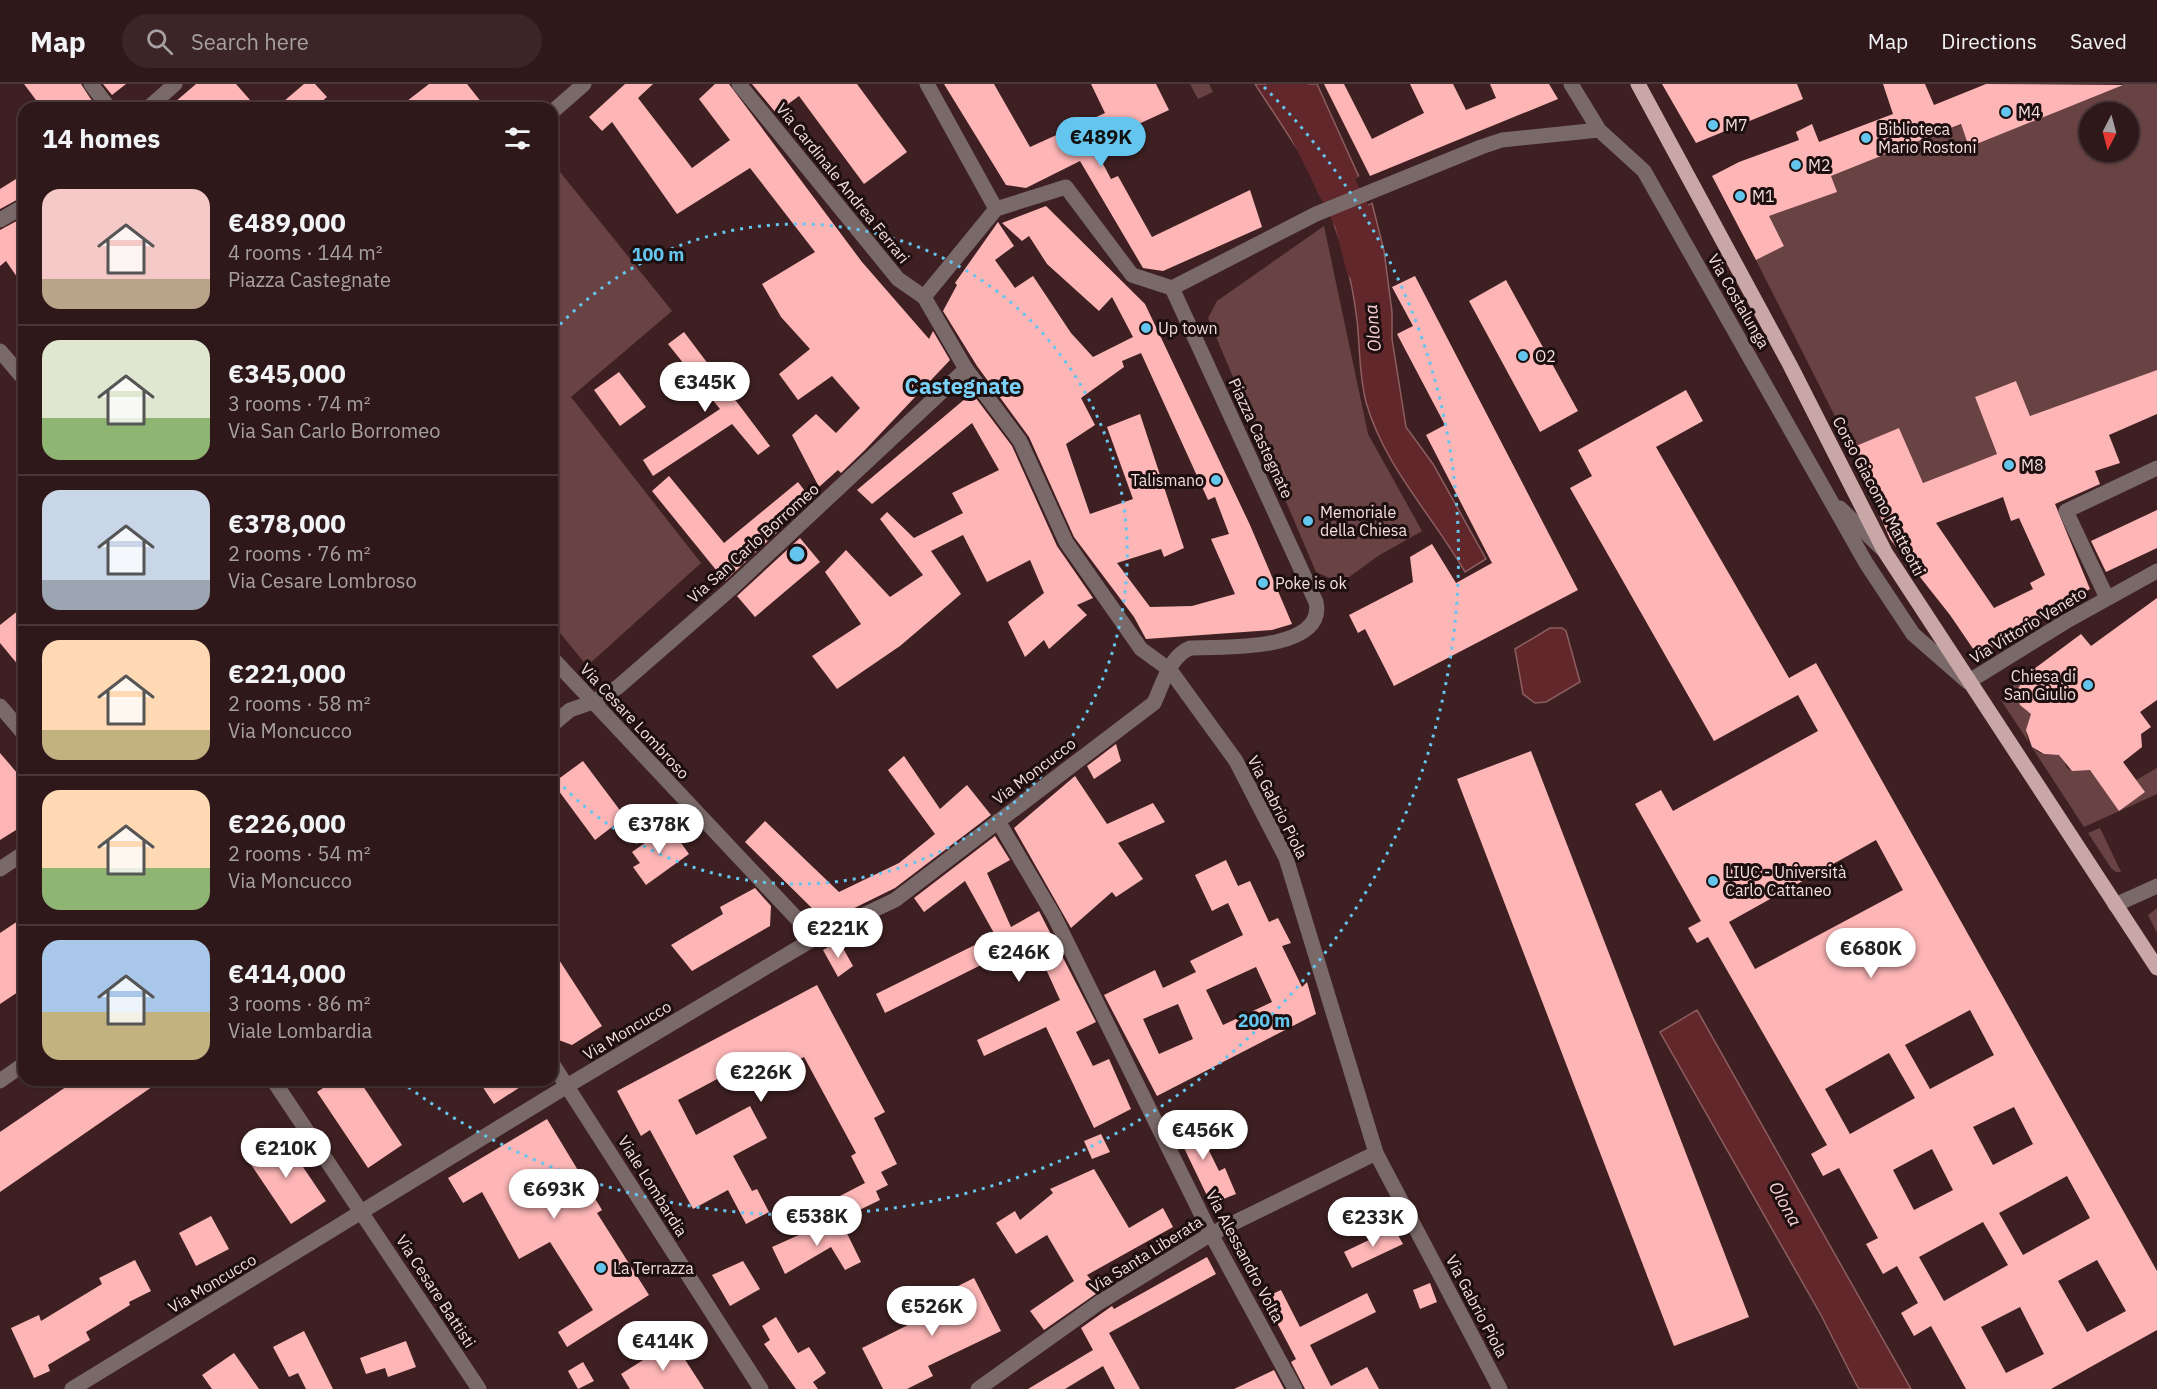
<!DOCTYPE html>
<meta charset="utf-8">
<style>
:root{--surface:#2f181a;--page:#3b2527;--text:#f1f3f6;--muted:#a7a0a2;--line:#4a3739;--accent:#64c5ee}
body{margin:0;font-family:"IBM Plex Sans",sans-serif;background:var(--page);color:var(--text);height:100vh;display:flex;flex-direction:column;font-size:22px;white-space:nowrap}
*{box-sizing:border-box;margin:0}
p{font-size:20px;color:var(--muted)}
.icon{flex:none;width:33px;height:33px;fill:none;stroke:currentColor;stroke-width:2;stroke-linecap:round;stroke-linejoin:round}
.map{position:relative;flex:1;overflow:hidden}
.details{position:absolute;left:18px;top:18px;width:540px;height:984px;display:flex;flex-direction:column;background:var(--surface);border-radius:18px;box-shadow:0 2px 4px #0004,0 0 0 2px var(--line)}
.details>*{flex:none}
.needle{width:39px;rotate:186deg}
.fabs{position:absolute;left:2079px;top:18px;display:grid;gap:12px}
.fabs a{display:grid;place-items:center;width:60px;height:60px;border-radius:50%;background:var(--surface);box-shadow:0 2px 4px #0004,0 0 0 2px var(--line);font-size:30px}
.price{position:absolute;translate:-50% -51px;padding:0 14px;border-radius:21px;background:#fff;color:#222;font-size:20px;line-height:39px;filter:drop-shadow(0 2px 3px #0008)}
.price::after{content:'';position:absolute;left:50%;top:36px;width:18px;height:14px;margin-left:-9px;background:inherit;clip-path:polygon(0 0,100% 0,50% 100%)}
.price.current{background:var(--accent);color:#111}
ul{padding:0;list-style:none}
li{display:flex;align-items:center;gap:18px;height:150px;padding:0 24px}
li+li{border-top:2px solid var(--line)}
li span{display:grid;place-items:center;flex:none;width:168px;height:120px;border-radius:18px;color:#555}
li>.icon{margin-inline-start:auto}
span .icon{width:72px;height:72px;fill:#fffc;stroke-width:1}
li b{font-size:26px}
h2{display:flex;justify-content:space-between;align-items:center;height:72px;padding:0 24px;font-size:26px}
header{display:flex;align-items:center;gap:36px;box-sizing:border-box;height:84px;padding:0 30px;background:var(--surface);border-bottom:2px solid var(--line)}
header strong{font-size:28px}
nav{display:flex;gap:33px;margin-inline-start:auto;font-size:21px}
.search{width:420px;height:54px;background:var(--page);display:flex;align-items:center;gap:15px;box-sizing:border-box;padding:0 21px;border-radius:33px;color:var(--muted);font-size:22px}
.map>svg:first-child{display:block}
.green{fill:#694344;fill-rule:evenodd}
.water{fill:#61272b;stroke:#8d5e60;stroke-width:1.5}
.pier{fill:#3f2022}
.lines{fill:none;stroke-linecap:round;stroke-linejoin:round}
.river{stroke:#61272b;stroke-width:39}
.building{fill:#fdb5b6;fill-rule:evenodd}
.minor{stroke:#7a6969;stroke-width:15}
.major{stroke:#c9a7a7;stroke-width:15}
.ring{fill:none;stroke:#64c5ee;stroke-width:3;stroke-dasharray:3 6}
.poi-dot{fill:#64c5ee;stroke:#1d0f0f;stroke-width:2}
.labels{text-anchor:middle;stroke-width:6;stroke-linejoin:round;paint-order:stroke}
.poi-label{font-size:16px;fill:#f3dddd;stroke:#1d0f0f;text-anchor:start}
.street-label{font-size:16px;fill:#f3dddd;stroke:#1d0f0f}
.water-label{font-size:18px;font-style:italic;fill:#f9d0d0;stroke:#1d0f0f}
.district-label{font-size:22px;font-weight:bold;fill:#79d1f7;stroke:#1d0f0f}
.centre{fill:#64c5ee;stroke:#1d0f0f;stroke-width:3}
.ring-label{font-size:18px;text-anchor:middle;font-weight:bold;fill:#64c5ee;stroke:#1d0f0f;stroke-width:6;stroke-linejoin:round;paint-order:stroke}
</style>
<header>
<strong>Map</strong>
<div class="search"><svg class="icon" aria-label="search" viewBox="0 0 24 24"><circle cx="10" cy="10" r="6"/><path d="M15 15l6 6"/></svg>Search here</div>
<nav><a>Map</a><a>Directions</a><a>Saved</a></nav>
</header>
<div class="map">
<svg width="2157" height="1305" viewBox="0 0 2157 1305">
<rect width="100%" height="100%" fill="#3f2022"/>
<g class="green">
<polygon points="1190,0 1209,0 1213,8 1198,15"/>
<path d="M2124,0H2157V286L2030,332L2016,297L1975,313L1997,370L1923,399L1899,344L1851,364L1756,176L1784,162L1768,132L1836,108L1831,92L1944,47L1961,41L1970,62ZM2090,28H2128V68H2090Z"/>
<polygon points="552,78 672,227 571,313 701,479 587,582 552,539"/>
<polygon points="1324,142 1368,350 1422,447 1378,472 1345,496 1334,496 1316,488 1208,234 1217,217"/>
<path d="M2026,591L2028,593C2009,610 2014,618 2034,629C2017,652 2032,677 2061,669L2067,684L2072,687L2088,684L2145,708L2136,696L2157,684V710L2084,743L2001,616L2004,609Z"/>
<polygon points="2100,744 2121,788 2116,788 2111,784 2088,749"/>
<polygon points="2157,824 2157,849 2148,831"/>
</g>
<g class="water">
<polygon points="1255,0 1317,0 1359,93 1320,111 1304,75"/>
<path d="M1372,119L1384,167L1392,228V255L1406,343L1433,380L1486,475L1465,488C1433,432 1384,382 1366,318C1359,291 1360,263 1357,236C1353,202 1345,169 1333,137Z"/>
<polygon points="1550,544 1562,544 1566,547 1580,598 1546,618 1535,619 1523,610 1515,565"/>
<polygon points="1697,926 1911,1305 1859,1305 1855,1298 1821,1231 1660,948"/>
</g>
<g class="pier">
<polygon points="1362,91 1361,95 1321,113 1318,112"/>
<polygon points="1371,116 1375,117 1331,139 1332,135"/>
</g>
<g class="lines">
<polyline class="river" points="1286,0 1354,137 1365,181"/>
</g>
<g class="building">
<polygon points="24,0 81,0 96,23 42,24"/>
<polygon points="103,0 126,0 112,11"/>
<polygon points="196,0 236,0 257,24 168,24"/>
<polygon points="304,0 315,0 327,13 314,24 276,24"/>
<polygon points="429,0 467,0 486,24 398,24"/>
<polygon points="625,0 653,0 638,14 692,84 730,56 699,15 715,0 729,0 862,178 929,255 933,247 950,276 865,366 841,389 838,386 819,403 792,351 816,330 836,349 860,324 832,292 798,316 779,290 810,265 781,233 762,200 815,168 750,84 677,130 612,38 602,47 589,33"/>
<polygon points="752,0 857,0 907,68 864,100 799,12 776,29"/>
<polygon points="944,0 994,0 1030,63 1105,29 1091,0 1156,0 1169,26 1093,61 1111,95 1118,92 1152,153 1250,106 1262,143 1163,187 1143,184 1080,77 1026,104 1006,101"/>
<polygon points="1324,0 1344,0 1372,55 1424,29 1410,0 1453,0 1466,26 1496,14 1490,0 1549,0 1558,15 1370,92"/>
<polygon points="1662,0 1797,0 1803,15 1696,59"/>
<polygon points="1883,0 1925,0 1934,21 1986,0 2123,1 1969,63 1961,40 1831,92 1837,108 1769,132 1784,162 1756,176 1712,92 1739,78 1799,56 1796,48 1812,40 1819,58 1893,30"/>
<polygon points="24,90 24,112 0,125 0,105"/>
<path d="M1046,122L1145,220L1250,441L1292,540L1272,546L1146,555L1134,533L1074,453L1029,353L977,282L943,227L957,201L955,199L998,138L1014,162L995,176L1015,204L1033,192L1071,249L1093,273L1133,253L1112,213L1099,227L1047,180L1029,152L1022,157L1002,139ZM1141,269L1208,416L1215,413L1229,450L1211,455L1235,510L1192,522L1150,523L1117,479L1161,465L1164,473L1184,464L1140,330L1107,343L1133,415L1090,430L1066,360L1095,341L1081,314L1124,283L1122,277Z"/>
<polygon points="24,133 24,203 6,177 0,182 0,146"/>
<polygon points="1415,192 1578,506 1394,602 1365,545 1358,549 1349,531 1413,498 1410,473 1432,460 1456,499 1492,479 1426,351 1445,341 1397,250 1413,242 1392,203"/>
<polygon points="1506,196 1578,327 1540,348 1469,217"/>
<polygon points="684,248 770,362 758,371 732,340 653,392 643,376 720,325 668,260"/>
<path d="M2157,286V330L2109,351L2120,379L2095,387L2100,400L2055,420L2090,505L1978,572L1950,531L1890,455L1851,364L1899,344L1923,399L1997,370L1975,313L2016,297L2030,332ZM2003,413L2011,437L2019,434L2045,491L2030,499L2033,505L1994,524L1936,439Z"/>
<polygon points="619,288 646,323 620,342 594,306"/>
<path d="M1686,306L1703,337L1656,363L1789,594L1816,579L2157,1187V1246L2051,1305H1966L1931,1242L1914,1252L1901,1229L1918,1219L1897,1182L1883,1190L1866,1160L1878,1154L1839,1084L1823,1092L1811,1070L1827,1061L1708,853L1697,859L1688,844L1701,837L1635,720L1661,706L1673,727L1818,647L1798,611L1714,657L1570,404L1592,392L1578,366ZM1876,756L1903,806L1755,885L1729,838ZM1970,926L1994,971L1930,1005L1905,961ZM1889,969L1915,1014L1850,1050L1825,1005ZM2014,1023L2033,1060L1993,1081L1973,1043ZM1932,1065L1953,1106L1914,1126L1893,1086ZM2067,1092L2090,1134L2023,1171L1999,1129ZM1983,1138L2008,1181L1944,1217L1919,1173ZM2097,1176L2126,1227L2087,1248L2058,1197ZM2020,1223L2044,1270L2006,1289L1981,1243Z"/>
<polygon points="972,309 1012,362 1057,462 1093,514 1077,521 1087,531 1049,565 1044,556 1025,573 1008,538 1044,509 1030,476 987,498 963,451 931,467 961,510 900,562 837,605 812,572 861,540 825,488 846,466 890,513 923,491 880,435 887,428 914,454 963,429 952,409 999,386 972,339 872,420 857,406"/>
<polygon points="669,392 724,459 798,398 811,415 785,436 787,439 725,497 652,407"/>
<polygon points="2157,426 2157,464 2106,488 2091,457"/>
<polygon points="800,454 820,478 755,533 737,512"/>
<polygon points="2157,514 2157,616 2140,628 2151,643 2141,650 2142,663 2123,678 2145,708 2119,727 2090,686 2072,687 2059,671 2044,670 2032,663 2026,646 2031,630 2020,621 2016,607 2030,588 2081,550 2091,562"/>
<polygon points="24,522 24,588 0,559 0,541"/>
<polygon points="1116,660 1121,677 1094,695 1087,682"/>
<polygon points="1531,667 1749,1233 1674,1262 1457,695"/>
<polygon points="0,669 24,697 24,741 0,756"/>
<polygon points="904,672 940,725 967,701 991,731 895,804 826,838 745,758 765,737 839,808 899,779 935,750 888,686"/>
<polygon points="583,677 625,733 595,756 553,699"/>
<polygon points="1075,692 1107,740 1153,719 1165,738 1118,759 1143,795 1116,813 1112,808 1071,844 1014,744"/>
<polygon points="669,742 689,770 646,801 633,783 640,779 632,768"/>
<polygon points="995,752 1010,776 987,789 1011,843 1039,827 1096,938 1076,948 1093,982 1109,975 1131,1025 1094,1044 1046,943 984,972 977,956 1060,916 1040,872 1010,885 1003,870 885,929 876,910 995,851 965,797 924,828 914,814"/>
<path d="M1226,776L1238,802L1250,797L1269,838L1278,834L1291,859L1282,862L1302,903L1307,898L1316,930L1157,1012L1104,911L1155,886L1163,904L1196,888L1190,877L1243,851L1228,819L1212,827L1195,791ZM1256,883L1272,918L1223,941L1206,906ZM1178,920L1193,955L1159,970L1143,935Z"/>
<polygon points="755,804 771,822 770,842 692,887 671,861 723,830 720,823"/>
<polygon points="24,833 24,904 0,920 0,849"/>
<polygon points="839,857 853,882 838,893 823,866"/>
<polygon points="552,865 602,942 572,961 556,955 552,949"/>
<polygon points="817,901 885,1028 874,1034 897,1080 881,1088 888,1101 876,1107 880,1116 845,1133 836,1114 865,1099 851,1072 856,1069 804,973 757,998 747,979 678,1016 696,1051 750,1022 767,1054 733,1072 752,1107 757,1105 769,1128 746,1140 728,1106 693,1125 650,1046 641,1052 617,1007"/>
<polygon points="76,996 162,996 0,1108 0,1048"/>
<polygon points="335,996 359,996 402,1061 368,1084 317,1008"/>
<polygon points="478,996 531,996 494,1020"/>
<polygon points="1191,1030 1219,1087 1225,1084 1236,1110 1211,1120 1172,1039"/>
<polygon points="547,1035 602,1126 597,1129 649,1211 567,1263 558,1248 593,1226 550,1158 519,1175 482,1108 463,1119 448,1094"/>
<polygon points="280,1049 326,1117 291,1140 246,1073"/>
<polygon points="1101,1050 1110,1068 1092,1075 1084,1057"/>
<polygon points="1094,1085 1129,1144 1163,1124 1173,1143 1087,1191 1100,1207 1044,1246 1030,1227 1074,1197 1047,1151 1016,1170 996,1139 1015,1127 1020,1136 1053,1109 1050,1105"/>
<polygon points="211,1132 229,1165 196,1182 179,1149"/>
<polygon points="839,1133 861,1178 845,1186 831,1163 785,1190 772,1163"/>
<polygon points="1394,1144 1403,1160 1352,1184 1344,1168"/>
<polygon points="1207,1173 1216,1190 1109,1249 1140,1305 1115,1305 1103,1282 1065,1305 1028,1305 1093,1266 1081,1244 1112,1222 1114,1225"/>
<polygon points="135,1176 151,1207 129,1218 130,1221 86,1248 90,1256 48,1281 50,1287 34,1294 11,1244 39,1231 41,1237 102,1200 99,1194"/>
<polygon points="743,1177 760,1205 730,1222 712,1191"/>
<polygon points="974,1194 1001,1247 928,1282 933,1292 907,1305 883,1305 862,1264 928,1231 922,1220"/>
<polygon points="1430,1199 1437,1218 1420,1225 1413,1206"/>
<polygon points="1281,1206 1300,1243 1367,1209 1376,1228 1310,1261 1331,1302 1367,1283 1379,1305 1305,1305 1291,1278 1296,1275 1264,1214"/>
<polygon points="776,1233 798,1269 809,1263 826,1289 813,1298 818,1305 796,1305 764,1260 770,1256 762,1242"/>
<polygon points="304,1247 333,1305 306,1305 298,1289 289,1293 273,1263"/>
<polygon points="406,1257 416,1283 388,1293 385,1284 366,1290 360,1274"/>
<polygon points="673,1257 704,1305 630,1305 621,1290"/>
<polygon points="234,1269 259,1305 212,1305 202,1291"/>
<polygon points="583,1278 594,1297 578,1305 568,1287"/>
<polygon points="1274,1286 1284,1305 1234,1305"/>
</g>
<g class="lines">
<g class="minor">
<polyline points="91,0 109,24"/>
<polyline points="739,0 898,195 924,213 966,285 1020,357 1066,458 1141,565 1170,586 1236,677 1286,774 1376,1069 1500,1305"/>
<polyline points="927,0 996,125"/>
<polyline points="1571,0 1599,46 1644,87 1866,479 1913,550 1968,598 2065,538 2157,487"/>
<polyline points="148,24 175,0"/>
<polyline points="552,28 584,0"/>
<polyline points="0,136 24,122"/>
<polyline points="1172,204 1316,130 1481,63 1502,56 1599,46"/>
<polyline points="0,267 24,295"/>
<polyline points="1840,424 1881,464"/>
<polyline points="2107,514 2066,427 2157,384"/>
<polyline points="552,574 815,854"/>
<polyline points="0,622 24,650"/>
<polyline points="552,641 570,626 593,618 618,603 734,502 966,285"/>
<polyline points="998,737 1054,832 1211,1150 1295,1305"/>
<polyline points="0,785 24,769"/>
<polyline points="2115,821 2157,802"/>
<polyline points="552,979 761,1305"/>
<polyline points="273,996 479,1305"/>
<polyline points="0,997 24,980"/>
<path d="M72,1305L567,1002L815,854L895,816L1154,619C1163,600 1169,573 1190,564C1220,563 1327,568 1316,518L1172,204L1132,191L1066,103L996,125L924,213"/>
<polyline points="978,1305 1100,1218 1211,1150 1376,1069"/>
</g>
<polyline class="major" points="1638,0 1790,281 1885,468 2157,884"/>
</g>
<g class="ring">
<path d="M554 247A330 330 0 1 1 554 693"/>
<path d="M1264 3A660 660 0 0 1 400 997"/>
</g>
<g class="poi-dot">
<circle cx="2006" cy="28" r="6"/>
<circle cx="1713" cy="41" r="6"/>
<circle cx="1866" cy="54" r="6"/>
<circle cx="1796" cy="81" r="6"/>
<circle cx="1740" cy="112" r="6"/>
<circle cx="1146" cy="244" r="6"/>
<circle cx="1523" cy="272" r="6"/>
<circle cx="2009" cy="381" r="6"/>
<circle cx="1216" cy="396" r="6"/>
<circle cx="1308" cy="437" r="6"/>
<circle cx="1263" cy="499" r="6"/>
<circle cx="2088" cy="601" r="6"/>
<circle cx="1713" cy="797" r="6"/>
<circle cx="601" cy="1184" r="6"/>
</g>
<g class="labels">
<g class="poi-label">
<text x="2018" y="34">M4</text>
<text x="1725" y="47">M7</text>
<text x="1878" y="51">Biblioteca<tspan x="1878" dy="18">Mario Rostoni</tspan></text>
<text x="1808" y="87">M2</text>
<text x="1752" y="118">M1</text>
<text x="1158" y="250">Up town</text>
<text x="1535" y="278">O2</text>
<text x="2021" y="387">M8</text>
<text x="1204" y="402" text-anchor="end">Talismano</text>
<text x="1320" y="434">Memoriale<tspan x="1320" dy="18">della Chiesa</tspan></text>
<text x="1275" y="505">Poke is ok</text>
<text x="2076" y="598" text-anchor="end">Chiesa di<tspan x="2076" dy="18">San Giulio</tspan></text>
<text x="1725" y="794">LIUC - Università<tspan x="1725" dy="18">Carlo Cattaneo</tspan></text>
<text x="613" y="1190">La Terrazza</text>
</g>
<g class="street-label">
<text transform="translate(843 99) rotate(51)" y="6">Via Cardinale Andrea Ferrari</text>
<text transform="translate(1739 217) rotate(60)" y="6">Via Costalunga</text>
<text transform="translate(1261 354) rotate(65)" y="6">Piazza Castegnate</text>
<text transform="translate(1879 412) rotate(62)" y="6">Corso Giacomo Matteotti</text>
<text transform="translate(753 459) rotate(-42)" y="6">Via San Carlo Borromeo</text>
<text transform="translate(2028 541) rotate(-31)" y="6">Via Vittorio Veneto</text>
<text transform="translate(635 637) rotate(47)" y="6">Via Cesare Lombroso</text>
<text transform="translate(1034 687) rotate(-37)" y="6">Via Moncucco</text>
<text transform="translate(1278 723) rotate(63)" y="6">Via Gabrio Piola</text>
<text transform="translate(627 946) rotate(-31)" y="6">Via Moncucco</text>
<text transform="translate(653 1102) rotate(58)" y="6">Viale Lombardia</text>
<text transform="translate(1146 1170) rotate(-32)" y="6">Via Santa Liberata</text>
<text transform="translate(1245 1172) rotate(62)" y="6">Via Alessandro Volta</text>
<text transform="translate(212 1199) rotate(-31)" y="6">Via Moncucco</text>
<text transform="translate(436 1207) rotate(57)" y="6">Via Cesare Battisti</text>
<text transform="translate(1477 1222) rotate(62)" y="6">Via Gabrio Piola</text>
</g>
<g class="water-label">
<text transform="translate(1373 244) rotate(-95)" y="6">Olona</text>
<text transform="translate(1785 1120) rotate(61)" y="6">Olona</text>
</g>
<g class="district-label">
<text x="963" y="310">Castegnate</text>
</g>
</g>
<circle cx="797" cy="470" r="9" class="centre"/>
<g class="ring-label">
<text x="658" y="177">100 m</text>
<text x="1264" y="943">200 m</text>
</g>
</svg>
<div class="fabs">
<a><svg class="needle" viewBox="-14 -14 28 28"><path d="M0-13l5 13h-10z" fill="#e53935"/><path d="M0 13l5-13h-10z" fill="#a7a0a2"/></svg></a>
</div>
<b class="price current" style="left:1101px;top:84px">€489K</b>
<b class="price" style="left:705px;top:329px">€345K</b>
<b class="price" style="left:659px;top:771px">€378K</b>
<b class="price" style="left:838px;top:875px">€221K</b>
<b class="price" style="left:1871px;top:895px">€680K</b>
<b class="price" style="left:1019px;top:899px">€246K</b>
<b class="price" style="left:761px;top:1019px">€226K</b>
<b class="price" style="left:1203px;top:1077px">€456K</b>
<b class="price" style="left:286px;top:1095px">€210K</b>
<b class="price" style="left:554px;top:1136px">€693K</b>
<b class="price" style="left:817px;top:1163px">€538K</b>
<b class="price" style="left:1373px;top:1164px">€233K</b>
<b class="price" style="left:932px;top:1253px">€526K</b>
<b class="price" style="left:663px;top:1288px">€414K</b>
<section class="details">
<h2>14 homes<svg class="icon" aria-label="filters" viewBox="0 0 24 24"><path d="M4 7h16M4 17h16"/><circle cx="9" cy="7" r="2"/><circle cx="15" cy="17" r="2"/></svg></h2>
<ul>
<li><span style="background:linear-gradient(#f6c9c9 75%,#b9a48a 0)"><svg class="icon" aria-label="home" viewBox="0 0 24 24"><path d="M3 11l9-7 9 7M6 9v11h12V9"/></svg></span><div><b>€489,000</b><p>4 rooms · 144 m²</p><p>Piazza Castegnate</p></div></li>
<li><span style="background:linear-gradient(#dfe7d0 65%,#8fb573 0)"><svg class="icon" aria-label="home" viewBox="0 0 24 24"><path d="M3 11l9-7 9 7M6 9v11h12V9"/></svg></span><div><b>€345,000</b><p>3 rooms · 74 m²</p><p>Via San Carlo Borromeo</p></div></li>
<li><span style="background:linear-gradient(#c9d6e8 75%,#9aa5b1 0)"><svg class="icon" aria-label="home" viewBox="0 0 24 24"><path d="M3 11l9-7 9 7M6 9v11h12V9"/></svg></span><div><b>€378,000</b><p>2 rooms · 76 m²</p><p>Via Cesare Lombroso</p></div></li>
<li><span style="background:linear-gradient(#ffd9b3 75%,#c2b280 0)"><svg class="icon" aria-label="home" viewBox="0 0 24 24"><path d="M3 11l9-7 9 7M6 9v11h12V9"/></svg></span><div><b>€221,000</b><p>2 rooms · 58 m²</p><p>Via Moncucco</p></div></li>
<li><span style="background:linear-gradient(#ffd9b3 65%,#8fb573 0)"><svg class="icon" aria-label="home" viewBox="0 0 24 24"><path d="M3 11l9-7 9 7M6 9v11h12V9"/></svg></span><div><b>€226,000</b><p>2 rooms · 54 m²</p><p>Via Moncucco</p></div></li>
<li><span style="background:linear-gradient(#a9c7e8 60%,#c2b280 0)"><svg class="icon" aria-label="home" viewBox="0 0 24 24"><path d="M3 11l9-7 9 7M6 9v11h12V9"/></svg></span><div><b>€414,000</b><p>3 rooms · 86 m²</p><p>Viale Lombardia</p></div></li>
</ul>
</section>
</div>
